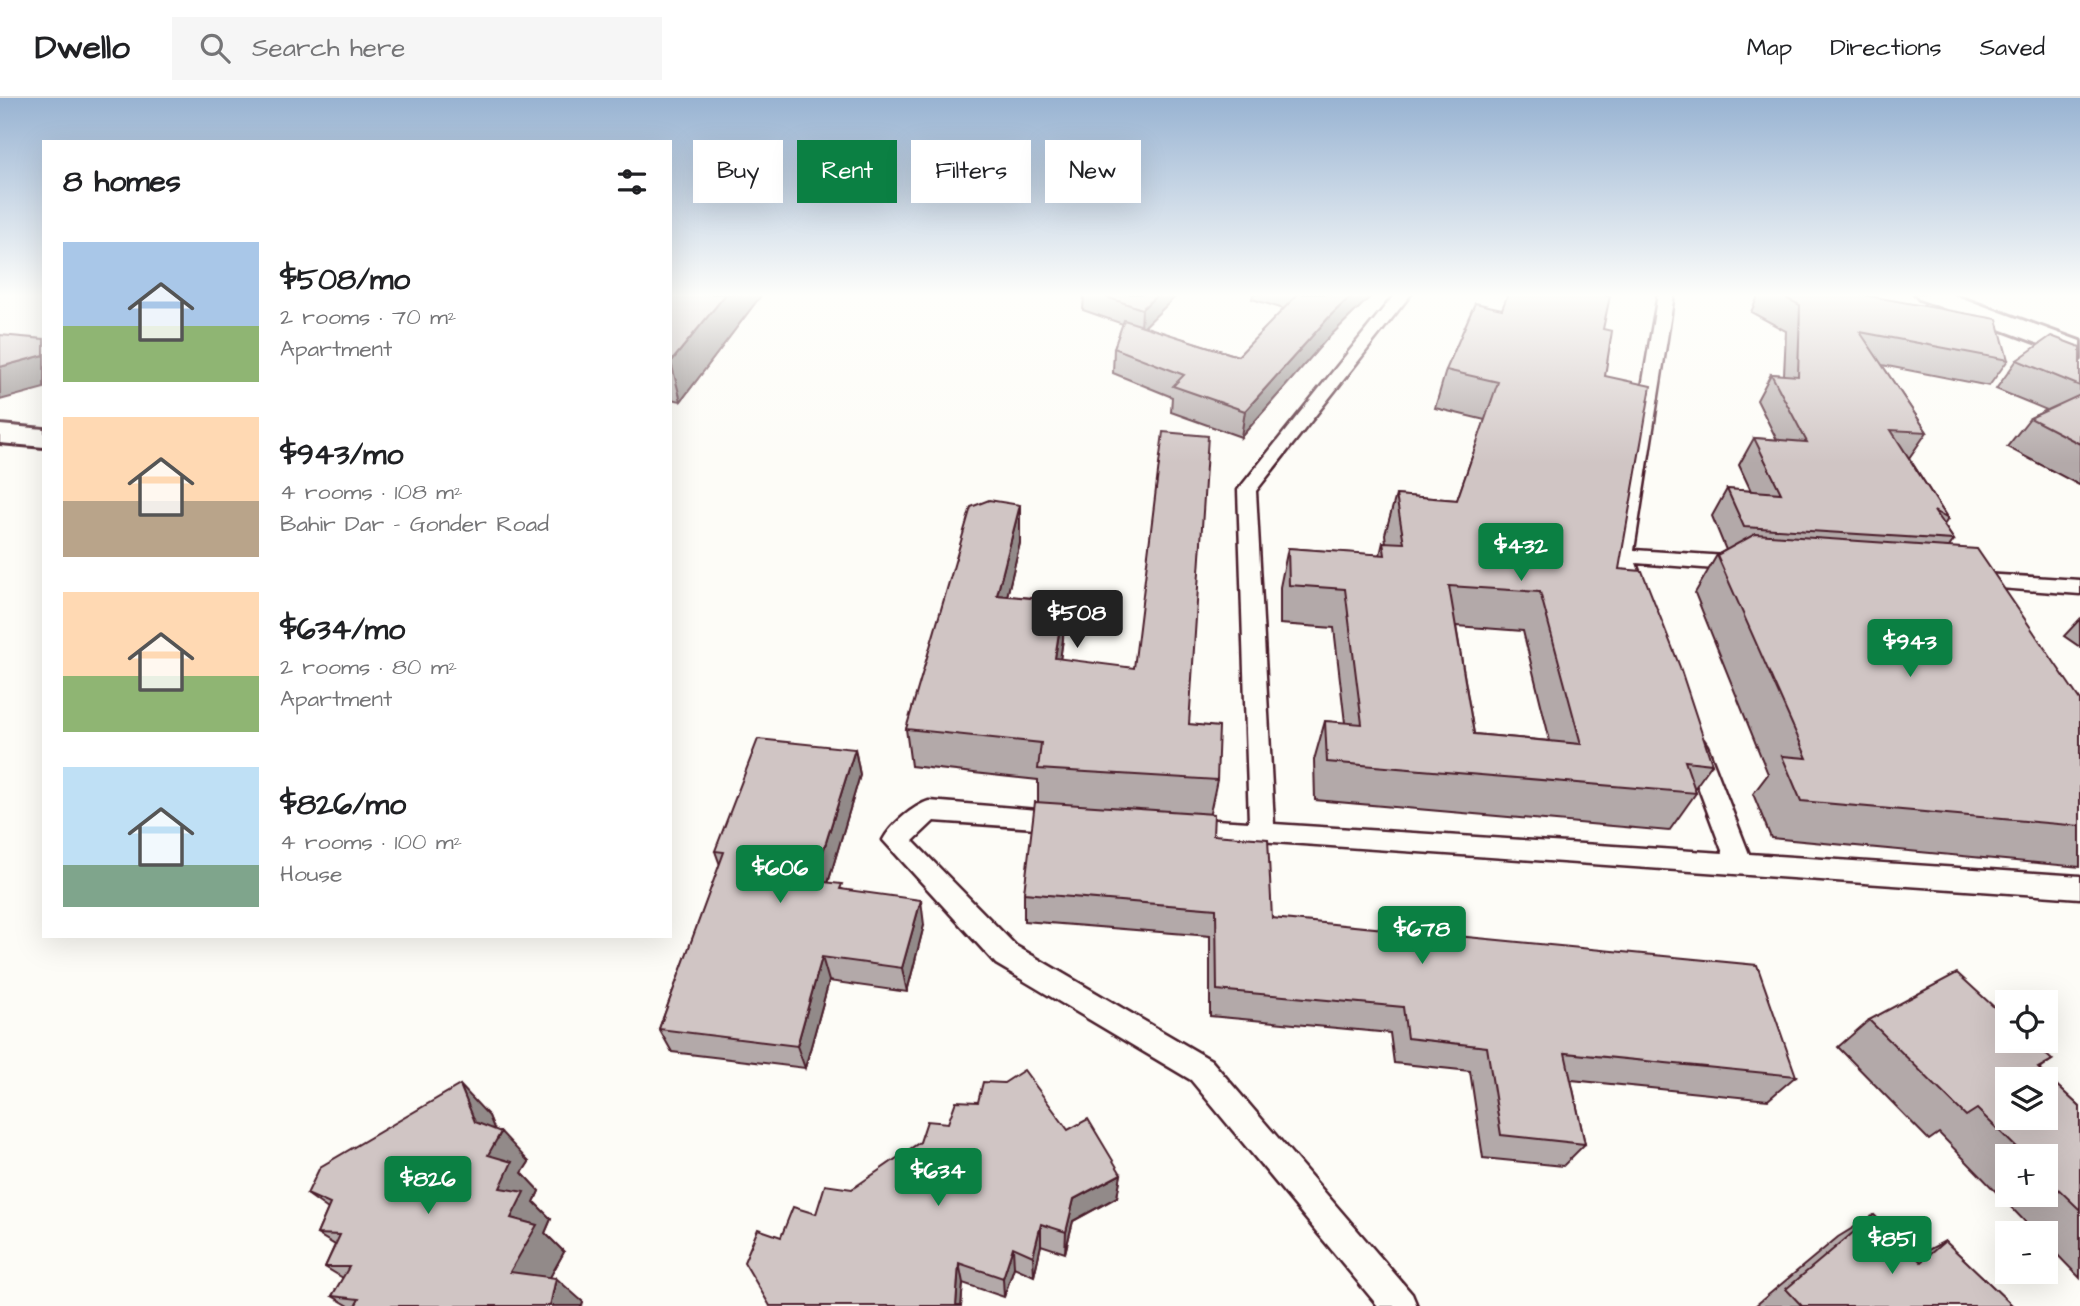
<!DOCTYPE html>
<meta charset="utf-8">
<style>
:root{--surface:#fff;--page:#f6f6f6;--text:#202124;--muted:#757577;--line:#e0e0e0;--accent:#0b8043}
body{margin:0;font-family:"Architects Daughter",sans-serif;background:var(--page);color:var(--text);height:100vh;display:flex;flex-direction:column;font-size:26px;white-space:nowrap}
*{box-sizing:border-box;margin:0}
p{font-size:23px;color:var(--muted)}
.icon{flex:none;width:38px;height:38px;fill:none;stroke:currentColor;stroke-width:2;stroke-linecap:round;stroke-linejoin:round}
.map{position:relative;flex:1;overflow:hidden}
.sheet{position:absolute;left:42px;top:42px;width:630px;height:798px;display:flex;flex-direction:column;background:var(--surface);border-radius:0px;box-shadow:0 7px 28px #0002}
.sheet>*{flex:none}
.guide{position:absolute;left:693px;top:42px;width:665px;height:63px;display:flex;gap:14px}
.controls{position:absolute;left:1995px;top:892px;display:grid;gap:14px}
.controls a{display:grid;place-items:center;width:63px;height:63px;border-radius:0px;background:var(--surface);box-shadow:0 7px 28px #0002;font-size:35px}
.price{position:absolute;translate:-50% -60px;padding:0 16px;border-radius:7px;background:var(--accent);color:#fff;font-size:23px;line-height:46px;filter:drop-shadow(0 2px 4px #0008)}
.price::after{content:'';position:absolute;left:50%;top:42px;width:21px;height:16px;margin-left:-10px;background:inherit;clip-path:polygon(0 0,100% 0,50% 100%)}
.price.on{background:#222;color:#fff}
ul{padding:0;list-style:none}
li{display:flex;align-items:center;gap:21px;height:175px;padding:0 21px}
li span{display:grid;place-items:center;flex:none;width:196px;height:140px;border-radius:0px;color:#555}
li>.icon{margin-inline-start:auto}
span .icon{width:84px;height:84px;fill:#fffc;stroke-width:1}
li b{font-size:30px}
h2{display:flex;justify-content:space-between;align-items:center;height:84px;padding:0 21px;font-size:30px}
.tag{padding:0 24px;border-radius:0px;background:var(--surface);box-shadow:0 7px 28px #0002;font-size:24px;line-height:63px}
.tag.on{background:var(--accent);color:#fff}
header{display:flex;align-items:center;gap:42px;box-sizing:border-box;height:98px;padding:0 35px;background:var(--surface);border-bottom:2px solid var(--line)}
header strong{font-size:33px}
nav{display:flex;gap:38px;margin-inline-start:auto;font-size:24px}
.search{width:490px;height:63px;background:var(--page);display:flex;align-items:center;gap:18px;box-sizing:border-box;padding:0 24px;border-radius:0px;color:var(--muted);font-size:26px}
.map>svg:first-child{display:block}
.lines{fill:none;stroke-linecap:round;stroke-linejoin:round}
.lane-casing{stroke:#4a1f2b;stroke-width:5}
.street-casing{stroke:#4a1f2b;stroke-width:6}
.highway-casing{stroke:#4a1f2b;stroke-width:6}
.lane{fill:#fdfcf7;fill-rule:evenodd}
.street{fill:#fdfcf7;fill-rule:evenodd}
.highway{fill:#fdfcf7;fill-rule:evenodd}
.wall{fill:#b3a9a9;stroke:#4a1f2b;stroke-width:2;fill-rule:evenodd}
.shaded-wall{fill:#928a89;stroke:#4a1f2b;stroke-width:2}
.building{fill:#d0c5c4;stroke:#4a1f2b;stroke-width:2;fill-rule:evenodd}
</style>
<header>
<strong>Dwello</strong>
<div class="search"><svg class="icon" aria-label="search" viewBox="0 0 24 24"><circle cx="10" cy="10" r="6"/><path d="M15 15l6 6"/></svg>Search here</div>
<nav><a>Map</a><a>Directions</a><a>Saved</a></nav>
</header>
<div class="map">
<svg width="2080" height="1208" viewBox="0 0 2080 1208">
<rect width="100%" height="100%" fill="#fdfcf7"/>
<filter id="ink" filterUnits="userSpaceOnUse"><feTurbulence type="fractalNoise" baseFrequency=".0143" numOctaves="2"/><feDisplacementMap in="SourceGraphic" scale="14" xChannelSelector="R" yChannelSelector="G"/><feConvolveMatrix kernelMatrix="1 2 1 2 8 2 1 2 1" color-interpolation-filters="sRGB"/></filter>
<g filter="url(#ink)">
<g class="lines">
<g class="lane-casing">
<g id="lane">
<polygon points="1395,196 1411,196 1256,393 1274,726 1723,755 1683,648 1687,642 1695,639 1703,642 1707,648 1749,756 2080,778 2080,800 1173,737 1169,730 1173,723 1182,720 1249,724 1238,392"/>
<polygon points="1658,196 1674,196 1634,452 1742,459 1752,466 1742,473 1636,465 1649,501 1639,508 1629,501 1613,458"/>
<polygon points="1968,475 2080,482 2080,496 1961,487 1958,482"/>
<path d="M929,703L1073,715L1076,722L1073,729L1064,732L934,723L913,743L1016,848L1211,962L1412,1196L1417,1208H1378L1191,982L996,866L883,742C891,727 913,708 929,703Z"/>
</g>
</g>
<g class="street-casing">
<polygon id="street" points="0,327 44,331 44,349 0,345"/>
</g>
<g class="highway-casing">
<polygon id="highway" points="1915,196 1951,196 2080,243 2080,261 1919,201"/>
</g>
<use href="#lane" class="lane"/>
<use href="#street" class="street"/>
<use href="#highway" class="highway"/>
</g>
<g class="wall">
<polygon points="670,196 762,196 681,303 670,301"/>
<polygon points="1084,196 1178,196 1144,229 1238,258 1284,211 1252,201 1253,196 1373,196 1325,243 1241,339 1171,314 1172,299 1113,275 1114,250 1123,226 1083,212"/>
<polygon points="1759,196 1858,196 2008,262 1989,288 1882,267 1927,334 1909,360 1948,421 1944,427 1954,442 1949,449 2080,602 2080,769 1771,740 1753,696 1768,676 1695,495 1717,457 1726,452 1712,418 1727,391 1751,393 1739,367 1754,340 1777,342 1757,302 1771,276 1784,277 1786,233 1751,214"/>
<path d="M1603,231L1605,278L1619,471L1712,666L1694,691L1696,695L1669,733L1315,702L1314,662L1325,623L1345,625L1334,530L1280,526V489L1288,450L1380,457L1383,444L1386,445L1385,436L1396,397L1457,402L1485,322L1435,310L1446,272ZM1456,528L1523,533L1550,643L1474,636Z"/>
<polygon points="2080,249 2080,387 2079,387 2007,349 2030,320 2047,312 1996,291 2017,262"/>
<polygon points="1020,445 1007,498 1064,503 1063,541 1060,561 1189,626 1217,682 1210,715 1213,737 1272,820 1796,978 1768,1002 1571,982 1585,1046 1563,1068 1483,1060 1470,973 1394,965 1390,935 1210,918 1210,838 1024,823 1024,795 1038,704 1038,682 911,668 906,631"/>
<polygon points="2080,521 2080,549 2064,538"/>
<polygon points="855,651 860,677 828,785 924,827 907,894 829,883 805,970 672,954 659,931 720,767 715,753"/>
<path d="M1869,922L2052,962L2039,971L2080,1009V1180L2046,1145V1136H2037L1939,1035L1929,1042L1838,949ZM2007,1059H2046V1097H2007Z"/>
<polygon points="489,1018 494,1031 529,1064 522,1075 539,1093 534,1104 551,1121 545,1135 564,1154 550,1179 583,1204 582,1208 349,1208 332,1198 343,1180 325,1169 335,1147 317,1136 328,1111 307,1096"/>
<polygon points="1068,1032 1121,1076 1117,1099 1073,1123 1065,1155 1041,1147 1034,1178 1014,1169 1004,1199 963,1185 961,1208 770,1208 781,1139 852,1091"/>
<polygon points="1874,1117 1915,1159 1945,1143 2013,1208 1755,1208 1838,1139"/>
</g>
<g class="shaded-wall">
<polygon points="726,196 762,196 681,303 671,264"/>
<polygon points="1158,196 1178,196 1141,232 1142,211"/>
<polygon points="1353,196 1373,196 1325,243 1241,339 1245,313 1330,218"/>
<polygon points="44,257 44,290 0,302 0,269"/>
<polygon points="1020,407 1020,445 998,535 997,497"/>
<polygon points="1064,503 1063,541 1055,598 1055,560"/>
<polygon points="855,651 860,677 821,809 814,783"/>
<polygon points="921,802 924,827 907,894 902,870"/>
<polygon points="822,859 829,883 805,970 797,948"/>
<polygon points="460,987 489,1018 498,1040 501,1034 529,1064 522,1075 539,1093 534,1104 551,1121 545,1135 564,1154 539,1199 510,1174 511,1120"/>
<polygon points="1121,1076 1117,1099 1073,1123 1065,1155 1066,1134 1074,1101"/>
<polygon points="1041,1126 1041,1147 1034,1178 1033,1158"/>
<polygon points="1013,1149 1014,1169 1004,1199 1003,1180"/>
<polygon points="959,1165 963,1185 961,1208 956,1208"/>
<polygon points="556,1180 583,1204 582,1208 550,1208"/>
</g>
<g class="building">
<polygon points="670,196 726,196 671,264 670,264"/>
<polygon points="1098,196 1158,196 1142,211"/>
<polygon points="1298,196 1353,196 1330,218 1245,313 1173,288 1184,277 1114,250 1124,222 1238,258"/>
<path d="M1508,196H1605V197L1610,198L1603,231L1612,233L1605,278L1651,288L1619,471L1642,473L1680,569L1712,666L1685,663L1696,695L1327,664L1325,623L1362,626L1345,491L1289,487L1288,450L1385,457L1383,444L1404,445L1396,397L1457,402L1498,284L1446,272L1475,205L1502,211ZM1449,488L1540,494L1581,646L1474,636Z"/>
<polygon points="1778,196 1858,196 1997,221 2008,262 1860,234 1927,334 1891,332 1948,421 1934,413 1954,442 1744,429 1727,391 1781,395 1754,340 1807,344 1771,276 1798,278 1800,207"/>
<polygon points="0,237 44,241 44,257 0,269"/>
<polygon points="2051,238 2080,249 2080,288 2017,262"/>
<polygon points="2080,297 2080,346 2030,320"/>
<polygon points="1163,334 1208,338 1189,626 1219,629 1217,682 1038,671 1041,645 906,631 971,409 989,402 1020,407 997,497 1064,503 1055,560 1134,570"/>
<polygon points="1755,436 1977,451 2080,602 2080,728 1801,703 1782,658 1807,660 1717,457"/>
<polygon points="758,641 855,651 814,783 842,786 840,791 921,802 902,870 822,859 797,948 659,931 724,754 715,753"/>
<polygon points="1035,704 1214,716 1213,737 1268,741 1272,820 1757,867 1796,978 1565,955 1585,1046 1501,1037 1487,949 1407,940 1403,909 1217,892 1216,811 1024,795"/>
<path d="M1957,875L2007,921V943H2032L2052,962L2038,970L2080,1009V1112L2046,1079V1059H2026L1977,1011L1966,1018L1869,922ZM2007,982H2046V1020H2007Z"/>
<polygon points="1024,972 1068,1032 1088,1021 1121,1076 1074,1101 1066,1134 1041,1126 1033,1158 1013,1149 1003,1180 959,1165 956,1208 770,1208 744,1164 758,1131 781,1139 793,1109 816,1116 825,1087 852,1091 920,1044 927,1023 948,1025 956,1003 978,1004 983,984 1004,985"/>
<polygon points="460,987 475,1024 501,1034 488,1057 512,1064 500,1090 524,1094 511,1120 537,1127 510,1174 556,1180 550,1208 355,1208 359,1201 332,1198 349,1169 325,1169 340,1137 317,1136 330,1106 307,1096 320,1069"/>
<polygon points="1874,1117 1921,1164 1945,1143 2013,1208 1802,1208 1786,1191"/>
</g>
</g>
<linearGradient id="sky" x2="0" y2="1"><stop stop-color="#98b3d2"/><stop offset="0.54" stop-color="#fefefb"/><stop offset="1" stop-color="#fefefb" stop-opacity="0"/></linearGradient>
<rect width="2080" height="365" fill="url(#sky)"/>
</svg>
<div class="controls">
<a><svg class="icon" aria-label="locate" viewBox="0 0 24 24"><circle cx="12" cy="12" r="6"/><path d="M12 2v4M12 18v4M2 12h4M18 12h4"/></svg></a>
<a><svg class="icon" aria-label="layers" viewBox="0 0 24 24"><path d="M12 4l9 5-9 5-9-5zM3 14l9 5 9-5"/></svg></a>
<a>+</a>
<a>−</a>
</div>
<b class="price" style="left:1521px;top:485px">$432</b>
<b class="price on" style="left:1077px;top:552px">$508</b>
<b class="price" style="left:1910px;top:581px">$943</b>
<b class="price" style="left:780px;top:807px">$606</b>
<b class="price" style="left:1422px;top:868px">$678</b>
<b class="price" style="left:938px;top:1110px">$634</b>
<b class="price" style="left:428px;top:1118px">$826</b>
<b class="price" style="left:1892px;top:1178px">$851</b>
<div class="guide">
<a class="tag">Buy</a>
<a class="tag on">Rent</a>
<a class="tag">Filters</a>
<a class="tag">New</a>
</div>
<section class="sheet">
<h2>8 homes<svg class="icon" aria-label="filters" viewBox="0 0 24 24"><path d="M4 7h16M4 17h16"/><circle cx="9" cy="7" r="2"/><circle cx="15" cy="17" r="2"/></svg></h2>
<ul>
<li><span style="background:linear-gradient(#a9c7e8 60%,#8fb573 0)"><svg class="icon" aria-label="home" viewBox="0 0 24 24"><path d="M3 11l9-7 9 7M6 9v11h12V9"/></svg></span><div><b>$508/mo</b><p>2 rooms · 70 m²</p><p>Apartment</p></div></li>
<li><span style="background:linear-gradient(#ffd9b3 60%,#b9a48a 0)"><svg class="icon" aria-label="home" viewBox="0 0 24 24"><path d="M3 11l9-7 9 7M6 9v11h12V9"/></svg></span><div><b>$943/mo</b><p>4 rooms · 108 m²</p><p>Bahir Dar - Gonder Road</p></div></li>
<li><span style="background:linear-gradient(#ffd9b3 60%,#8fb573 0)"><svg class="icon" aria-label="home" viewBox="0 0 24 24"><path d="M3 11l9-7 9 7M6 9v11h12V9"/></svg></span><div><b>$634/mo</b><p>2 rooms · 80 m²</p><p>Apartment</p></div></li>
<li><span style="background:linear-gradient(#bfe0f5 70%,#7fa58c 0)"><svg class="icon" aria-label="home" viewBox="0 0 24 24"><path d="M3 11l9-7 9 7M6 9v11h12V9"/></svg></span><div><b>$826/mo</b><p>4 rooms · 100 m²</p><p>House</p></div></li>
</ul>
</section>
</div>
